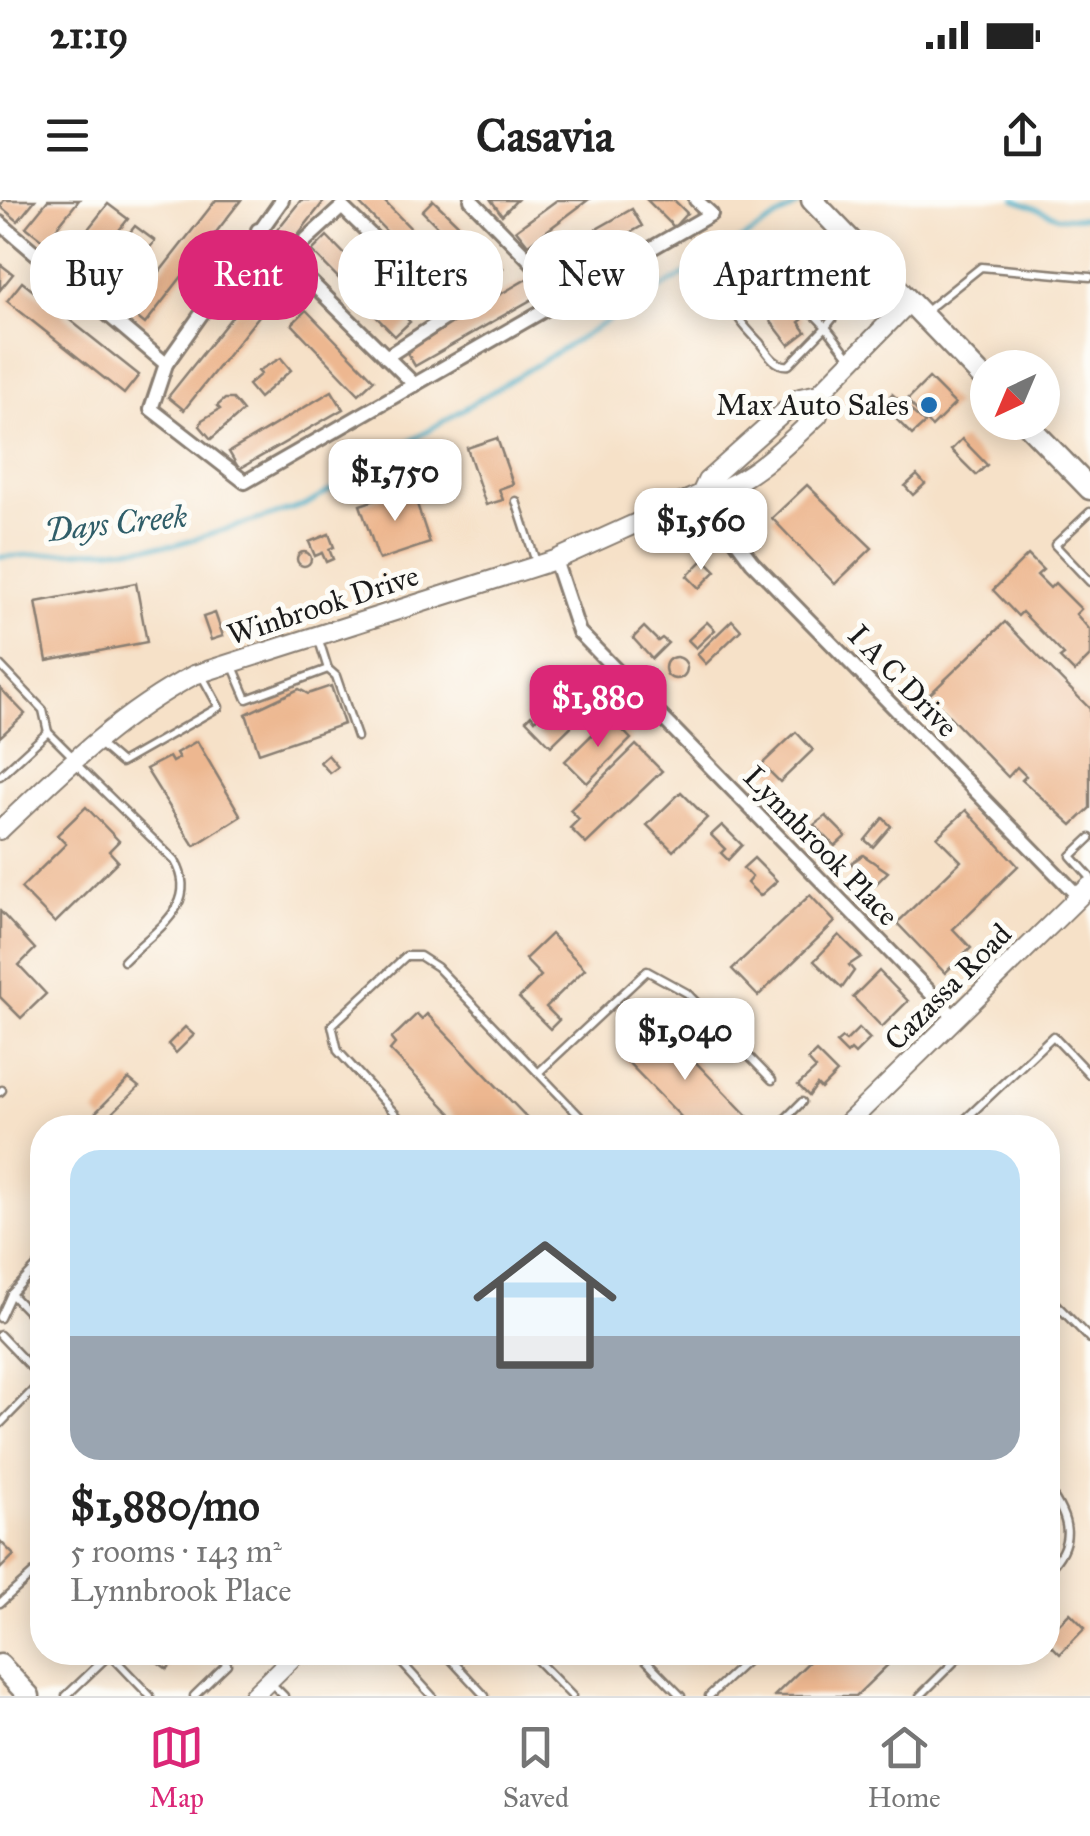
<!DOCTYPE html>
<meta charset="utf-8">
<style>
:root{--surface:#fff;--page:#f6f6f6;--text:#222;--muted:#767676;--line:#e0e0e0;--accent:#db2777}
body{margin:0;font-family:"IM FELL Great Primer",serif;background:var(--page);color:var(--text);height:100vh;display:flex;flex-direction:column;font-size:38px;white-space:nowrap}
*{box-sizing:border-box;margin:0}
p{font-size:32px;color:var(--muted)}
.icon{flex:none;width:55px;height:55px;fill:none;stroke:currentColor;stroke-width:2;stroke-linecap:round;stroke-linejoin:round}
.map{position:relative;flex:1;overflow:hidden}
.panel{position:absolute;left:30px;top:915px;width:1030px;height:550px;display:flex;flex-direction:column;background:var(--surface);border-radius:40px;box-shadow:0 5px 25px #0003}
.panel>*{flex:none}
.banner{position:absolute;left:30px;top:30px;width:1030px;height:90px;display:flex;gap:20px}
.needle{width:65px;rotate:224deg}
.controls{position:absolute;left:970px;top:150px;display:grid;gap:20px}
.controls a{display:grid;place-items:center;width:90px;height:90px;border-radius:50%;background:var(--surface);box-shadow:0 5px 25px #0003;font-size:50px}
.price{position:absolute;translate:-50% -85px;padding:0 22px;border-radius:20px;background:#fff;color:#222;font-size:32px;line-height:65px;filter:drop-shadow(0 2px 5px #0008)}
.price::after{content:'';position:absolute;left:50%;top:60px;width:30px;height:22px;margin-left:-15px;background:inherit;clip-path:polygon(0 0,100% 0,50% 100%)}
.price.active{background:var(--accent);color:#fff}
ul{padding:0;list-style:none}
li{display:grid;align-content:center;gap:20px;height:530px;padding:0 40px}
li span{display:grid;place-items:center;height:310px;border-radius:30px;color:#555}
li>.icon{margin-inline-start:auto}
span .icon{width:180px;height:180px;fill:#fffc;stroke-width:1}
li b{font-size:42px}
.chip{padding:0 35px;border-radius:40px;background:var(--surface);box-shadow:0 5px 25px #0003;font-size:35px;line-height:90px}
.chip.active{background:var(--accent);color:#fff}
.status{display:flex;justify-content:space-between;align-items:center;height:70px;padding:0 50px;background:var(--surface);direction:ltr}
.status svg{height:28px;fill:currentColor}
header{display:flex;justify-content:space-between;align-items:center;height:130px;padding:0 40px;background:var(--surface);font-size:45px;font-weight:700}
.menu{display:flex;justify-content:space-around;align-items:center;height:140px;border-top:2px solid var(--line);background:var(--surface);font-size:28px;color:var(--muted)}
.menu a{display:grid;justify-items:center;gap:5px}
.menu .active{color:var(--accent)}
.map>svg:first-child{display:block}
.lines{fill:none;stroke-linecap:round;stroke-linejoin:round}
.stream{stroke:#48aec7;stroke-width:4}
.building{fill:#edb790}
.lane-casing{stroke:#897e72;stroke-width:11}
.street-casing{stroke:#897e72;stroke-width:18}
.secondary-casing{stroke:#897e72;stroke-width:22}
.primary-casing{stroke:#897e72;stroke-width:25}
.lane{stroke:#fff;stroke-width:6}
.street{stroke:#fff;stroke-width:12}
.secondary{stroke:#fff;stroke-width:18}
.primary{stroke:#fff;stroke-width:20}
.poi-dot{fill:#1f6fb2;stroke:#fdfcf7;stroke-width:4}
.labels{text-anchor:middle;stroke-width:10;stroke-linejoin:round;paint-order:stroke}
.poi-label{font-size:30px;fill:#1c1c1c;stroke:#fdfcf7;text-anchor:end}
.street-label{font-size:30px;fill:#1c1c1c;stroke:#fdfcf7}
.water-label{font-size:32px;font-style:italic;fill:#305e69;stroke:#fdfcf7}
</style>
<div class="status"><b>21:19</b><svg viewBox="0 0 49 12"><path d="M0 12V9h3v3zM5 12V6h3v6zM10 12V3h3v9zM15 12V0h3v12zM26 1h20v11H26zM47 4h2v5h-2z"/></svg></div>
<header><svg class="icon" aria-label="menu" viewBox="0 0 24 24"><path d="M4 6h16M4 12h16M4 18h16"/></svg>Casavia<svg class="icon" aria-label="share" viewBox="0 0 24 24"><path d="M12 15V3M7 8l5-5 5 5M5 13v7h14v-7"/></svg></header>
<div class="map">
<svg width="1090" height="1496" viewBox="0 0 1090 1496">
<rect width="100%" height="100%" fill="#fdfcf7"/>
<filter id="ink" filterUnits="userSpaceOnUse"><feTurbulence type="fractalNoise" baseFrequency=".01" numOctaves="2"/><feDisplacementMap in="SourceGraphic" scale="20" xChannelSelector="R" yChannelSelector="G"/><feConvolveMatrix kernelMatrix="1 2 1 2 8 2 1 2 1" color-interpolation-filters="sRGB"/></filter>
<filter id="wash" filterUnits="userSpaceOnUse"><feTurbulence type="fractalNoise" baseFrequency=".0048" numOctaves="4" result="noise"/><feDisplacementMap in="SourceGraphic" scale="40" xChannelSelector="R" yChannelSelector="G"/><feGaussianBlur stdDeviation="2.25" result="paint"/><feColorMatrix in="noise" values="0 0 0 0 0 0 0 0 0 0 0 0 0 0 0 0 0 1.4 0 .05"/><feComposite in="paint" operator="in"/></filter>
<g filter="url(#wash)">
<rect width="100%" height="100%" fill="#f6e1c8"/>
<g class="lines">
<g class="stream">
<polyline points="1015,0 1058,17 1090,18"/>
<polyline points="0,357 175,345 306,305 803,2"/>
</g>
</g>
<g id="blocks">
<g class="building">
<polygon points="4,0 35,0 18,21 0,6"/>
<polygon points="48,0 79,0 45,42 26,27"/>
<polygon points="216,0 241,0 145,124 129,111"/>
<polygon points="301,0 325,0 292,42 277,30"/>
<polygon points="356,0 383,0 467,86 453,100"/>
<polygon points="433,0 503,68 490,80 422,11"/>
<polygon points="491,0 517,0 502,15"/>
<polygon points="557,0 588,0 528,45 516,30"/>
<polygon points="647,0 674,0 687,13 674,27"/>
<polygon points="108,4 128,19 84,74 65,58"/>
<polygon points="632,9 642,26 557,74 547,57"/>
<polygon points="135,26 155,41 112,95 92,80"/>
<polygon points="327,36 410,122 395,136 312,51"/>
<polygon points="258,62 293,98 280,111 245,76"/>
<polygon points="0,64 13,74 0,90"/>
<polygon points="532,76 543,93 415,166 405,149"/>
<polygon points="763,76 795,117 798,114 802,120 799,122 806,132 789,145 746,89"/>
<polygon points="22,82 139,175 124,194 7,101"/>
<polygon points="243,103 259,116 184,210 168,197"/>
<polygon points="306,110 374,180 359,194 292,124"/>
<polygon points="281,158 291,170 259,198 248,185 261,174 258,171"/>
<polygon points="929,178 955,204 932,227 907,200"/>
<polygon points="332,191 343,209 239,269 229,252"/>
<polygon points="892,194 925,223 912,235 882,205"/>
<polygon points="225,199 233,199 243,211 211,239 200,226 202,220 220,209 217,206"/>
<polygon points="497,238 513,284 499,289 503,300 486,305 467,248"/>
<polygon points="962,239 987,265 976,275 951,250"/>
<polygon points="917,275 925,284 913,295 905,286"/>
<polygon points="807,285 872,348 835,384 772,318"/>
<polygon points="411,288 422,291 414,295 430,343 379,360 360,305"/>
<polygon points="329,334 334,347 329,349 333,359 326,362 322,353 315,356 309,342"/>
<circle cx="304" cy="359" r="7"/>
<polygon points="1028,355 1043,370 1037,375 1050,388 1055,383 1081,409 1076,414 1090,430 1090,456 1074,472 1060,458 1064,455 1022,412 1018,416 993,390"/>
<polygon points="704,359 716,371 699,388 687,376"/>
<polygon points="136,383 147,442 47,461 36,402"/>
<polygon points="215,413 223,436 211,440 203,417"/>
<polygon points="732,420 741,430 706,464 697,454"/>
<polygon points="707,422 715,430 696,448 688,440"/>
<polygon points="1005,422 1090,509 1090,608 1072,625 1022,580 1026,576 1017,567 1008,577 929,495"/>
<polygon points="644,427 658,441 662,438 668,443 652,459 633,438"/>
<circle cx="676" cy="468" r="11"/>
<polygon points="568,479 583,490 587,487 586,494 595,503 551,546 526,520 531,515 535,520"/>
<polygon points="331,486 344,524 259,553 246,514 299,489 308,494"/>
<polygon points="0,488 25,514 0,537"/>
<polygon points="610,517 631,539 587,583 565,561"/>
<polygon points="796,532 813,550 780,582 762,564"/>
<polygon points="197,541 241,616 194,646 146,569 169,557 172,562 179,558 176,553"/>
<polygon points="636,545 662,571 586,644 570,628 579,619 570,610"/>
<polygon points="328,555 338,567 330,573 320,562"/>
<polygon points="681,592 707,618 673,651 647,625"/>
<polygon points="86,607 119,641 109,651 118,661 55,723 21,688 66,644 57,635"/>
<polygon points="966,610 1018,666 953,729 971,748 945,773 897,723 961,661 937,637"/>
<polygon points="826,616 846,636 835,646 814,625"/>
<polygon points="883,618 891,626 873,647 865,640"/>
<polygon points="722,625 742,645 728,660 721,653 725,649 711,635"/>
<polygon points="863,655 888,672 873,687 851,663"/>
<polygon points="754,658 777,681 760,696 747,683 752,677 743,668"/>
<polygon points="810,695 835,722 758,796 732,769"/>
<polygon points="0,711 35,749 19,765 46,794 21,818 0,797"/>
<polygon points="551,734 585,769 546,807 559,820 550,829 519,798 541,776 525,759"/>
<polygon points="839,735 861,757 849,765 854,771 842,788 814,761"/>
<polygon points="879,771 908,801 882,827 853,797"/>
<polygon points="417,814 422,819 427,814 537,928 465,928 390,850 395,844 391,839"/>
<polygon points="658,823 759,928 692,928 623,857"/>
<polygon points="185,827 194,835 176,853 168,844"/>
<polygon points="859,828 870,839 855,854 851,850 847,854 836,843 842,838 846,841"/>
<polygon points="816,852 837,873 821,889 817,885 809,896 798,885 816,869 808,860"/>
<polygon points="129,879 139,887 103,922 95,913"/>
<polygon points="0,1341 14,1355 0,1369"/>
<polygon points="1070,1413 1085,1428 1060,1454 1048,1442 1048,1435"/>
<polygon points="144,1452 184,1452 167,1469"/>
<polygon points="819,1452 901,1452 856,1496 774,1496"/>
</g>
</g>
</g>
<g filter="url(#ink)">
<use href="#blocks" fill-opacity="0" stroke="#897e72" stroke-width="2.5"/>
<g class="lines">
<g class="lane-casing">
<g id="lane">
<path d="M767,65L826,127L844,104C838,89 806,50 788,52C771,54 726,94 735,112C740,123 752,134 760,143C768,154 775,167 789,165L826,127L851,159"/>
<polyline points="926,111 981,67 1090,77"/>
<polyline points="516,301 537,365"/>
<polyline points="1090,312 1055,345 1090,382"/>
<polyline points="232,464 247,499 328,469 318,437"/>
<polyline points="0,465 43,510 48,532"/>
<polyline points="328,469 336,476 357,537"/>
<polyline points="99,544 121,563 219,507 202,476"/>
<path d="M74,562L175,661C201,706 154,730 124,761"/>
<polyline points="0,576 48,532 74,558"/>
<polyline points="1090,638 1071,656 1090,677"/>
<polyline points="538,873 647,771 687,793 772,880"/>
<polyline points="0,892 2,890"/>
<polyline points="408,928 338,851 332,825 406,756 420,756 437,767 591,928"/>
<polyline points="776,928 802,902"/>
<polyline points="956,928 1053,836 1090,875"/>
<polyline points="42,1061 11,1094 42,1126"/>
<polyline points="1048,1096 1090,1139"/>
<polyline points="0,1118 11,1094"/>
<polyline points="0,1135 42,1179"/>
<polyline points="0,1224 42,1181"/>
<path d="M1048,1289C1070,1319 1076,1342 1048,1370"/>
<polyline points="0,1403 42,1366"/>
<polyline points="108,1452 150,1496"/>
<polyline points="392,1452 432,1496"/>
<polyline points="444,1452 485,1496"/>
<polyline points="529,1452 572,1496"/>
<polyline points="638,1452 681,1496"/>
<polyline points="271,1483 284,1496"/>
<polyline points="66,1496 109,1455"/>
<polyline points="194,1496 227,1464 216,1452"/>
<polyline points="709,1496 756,1452"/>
<polyline points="920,1496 964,1452"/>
</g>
</g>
<g class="street-casing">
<g id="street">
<polyline points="282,0 166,164 151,209 245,282 711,14 696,0"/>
<polyline points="471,0 564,95"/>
<polyline points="0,23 166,164"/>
<polyline points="258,30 415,185"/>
<polyline points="286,58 342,7 452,114 386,157"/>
<polyline points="701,294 752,362 1078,696"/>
<polyline points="555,360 579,432 956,819"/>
</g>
</g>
<g class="secondary-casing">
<g id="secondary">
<polyline points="701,294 707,281 800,198 819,194 909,102"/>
<path d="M0,630C61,572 118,515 194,475L555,360L701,294C744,289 787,244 818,215L819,194"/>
<polyline points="843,928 1090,686"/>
<polyline points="253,1496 298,1452"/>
</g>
</g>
<g class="primary-casing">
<g id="primary">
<polyline points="812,0 988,183"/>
<polyline points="1025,222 1090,289"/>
<polyline points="0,1465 29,1496"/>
</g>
</g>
<use href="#lane" class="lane"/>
<use href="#street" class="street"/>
<use href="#secondary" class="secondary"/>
<use href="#primary" class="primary"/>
</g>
</g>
<circle class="poi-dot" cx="929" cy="205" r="10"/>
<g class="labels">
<g class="poi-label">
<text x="909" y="215">Max Auto Sales</text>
</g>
<g class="street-label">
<text transform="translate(323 405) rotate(-18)" y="10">Winbrook Drive</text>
<text transform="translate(903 481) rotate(46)" y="10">I A C Drive</text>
<text transform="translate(821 646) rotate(46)" y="10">Lynnbrook Place</text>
<text transform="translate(948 787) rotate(-45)" y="10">Cazassa Road</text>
</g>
<g class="water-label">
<text transform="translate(116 323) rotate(-6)" y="11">Days Creek</text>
</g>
</g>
</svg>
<div class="controls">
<a><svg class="needle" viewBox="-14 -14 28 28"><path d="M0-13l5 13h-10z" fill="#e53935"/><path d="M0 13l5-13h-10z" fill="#767676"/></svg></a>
</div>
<b class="price" style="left:395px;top:324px">$1,750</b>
<b class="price" style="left:701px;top:373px">$1,560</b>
<b class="price active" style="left:598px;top:550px">$1,880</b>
<b class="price" style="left:685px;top:883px">$1,040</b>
<div class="banner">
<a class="chip">Buy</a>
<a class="chip active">Rent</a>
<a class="chip">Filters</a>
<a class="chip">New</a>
<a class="chip">Apartment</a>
</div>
<section class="panel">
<ul>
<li><span style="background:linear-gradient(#bfe0f5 60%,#9aa5b1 0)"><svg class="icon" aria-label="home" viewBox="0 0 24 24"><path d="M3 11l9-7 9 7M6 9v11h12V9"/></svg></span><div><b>$1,880/mo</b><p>5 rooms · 143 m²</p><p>Lynnbrook Place</p></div></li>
</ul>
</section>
</div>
<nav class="menu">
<a class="active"><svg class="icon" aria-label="map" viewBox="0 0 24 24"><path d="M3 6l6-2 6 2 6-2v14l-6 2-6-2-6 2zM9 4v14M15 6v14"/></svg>Map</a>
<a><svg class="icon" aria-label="saved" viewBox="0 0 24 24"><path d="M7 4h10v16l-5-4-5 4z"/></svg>Saved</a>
<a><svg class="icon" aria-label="home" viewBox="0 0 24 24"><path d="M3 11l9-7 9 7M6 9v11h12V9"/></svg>Home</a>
</nav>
